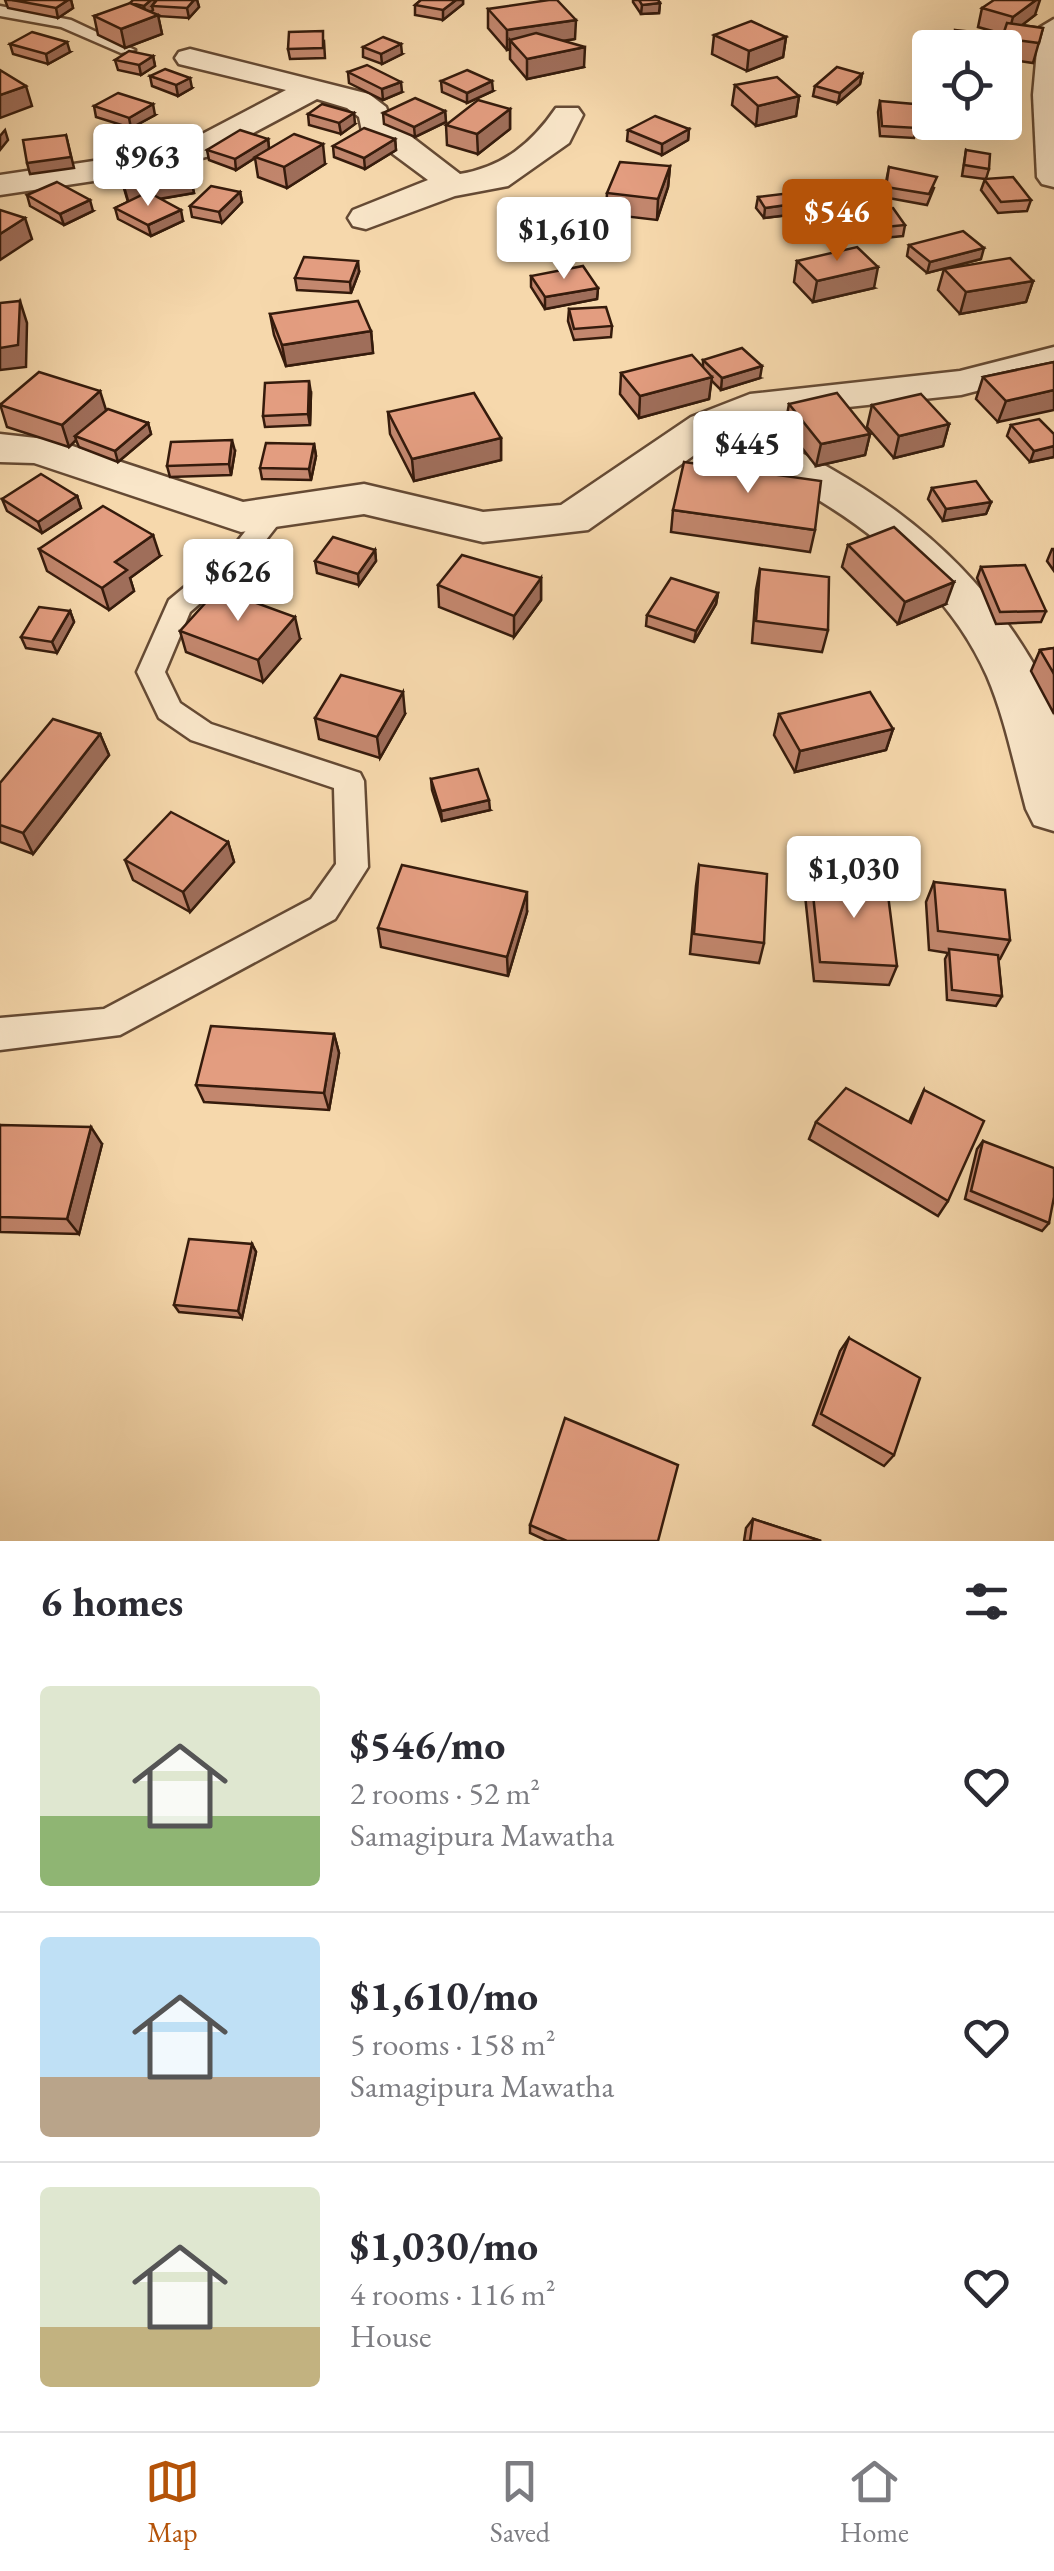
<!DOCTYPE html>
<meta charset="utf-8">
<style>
:root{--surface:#fff;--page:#f7f7f7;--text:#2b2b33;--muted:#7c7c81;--line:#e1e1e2;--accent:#b45309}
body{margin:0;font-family:"EB Garamond",serif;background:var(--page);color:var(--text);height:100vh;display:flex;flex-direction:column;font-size:38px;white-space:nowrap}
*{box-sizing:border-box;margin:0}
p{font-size:32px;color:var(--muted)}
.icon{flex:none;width:55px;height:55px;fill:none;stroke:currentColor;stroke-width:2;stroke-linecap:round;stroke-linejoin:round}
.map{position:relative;height:1541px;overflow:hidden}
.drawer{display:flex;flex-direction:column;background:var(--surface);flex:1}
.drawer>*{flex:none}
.tools{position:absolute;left:912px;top:30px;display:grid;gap:20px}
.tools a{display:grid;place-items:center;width:110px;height:110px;border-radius:10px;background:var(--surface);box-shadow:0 10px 40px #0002;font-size:50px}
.price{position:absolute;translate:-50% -85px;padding:0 22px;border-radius:10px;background:#fff;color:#222;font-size:32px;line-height:65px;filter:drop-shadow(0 2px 5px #0008)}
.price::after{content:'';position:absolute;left:50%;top:60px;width:30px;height:22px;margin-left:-15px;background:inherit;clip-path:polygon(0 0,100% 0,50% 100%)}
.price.active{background:var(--accent);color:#fff}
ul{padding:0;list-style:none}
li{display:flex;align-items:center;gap:30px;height:250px;padding:0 40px}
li+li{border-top:2px solid var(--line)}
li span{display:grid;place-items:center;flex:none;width:280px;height:200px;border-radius:10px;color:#555}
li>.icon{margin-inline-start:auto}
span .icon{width:120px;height:120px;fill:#fffc;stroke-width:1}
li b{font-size:42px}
h2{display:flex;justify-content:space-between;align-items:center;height:120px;padding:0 40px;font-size:42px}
.menu{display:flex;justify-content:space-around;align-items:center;height:140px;border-top:2px solid var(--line);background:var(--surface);font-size:28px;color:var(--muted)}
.menu a{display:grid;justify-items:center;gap:5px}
.menu .active{color:var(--accent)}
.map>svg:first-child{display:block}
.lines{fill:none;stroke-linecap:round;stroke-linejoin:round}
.service-casing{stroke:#654a34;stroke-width:5}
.minor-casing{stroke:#654a34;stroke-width:5}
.service{fill:#f9e6c9;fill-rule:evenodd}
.minor{fill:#f9e6c9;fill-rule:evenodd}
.wall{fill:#c3876e;stroke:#351b0c;stroke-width:2.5}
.shaded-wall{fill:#9f6e5a;stroke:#351b0c;stroke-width:2.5}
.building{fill:#e39d80;stroke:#351b0c;stroke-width:2.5}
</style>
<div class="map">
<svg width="1054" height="1541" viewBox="0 0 1054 1541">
<rect width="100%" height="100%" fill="#f6d8ac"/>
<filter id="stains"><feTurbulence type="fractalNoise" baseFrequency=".002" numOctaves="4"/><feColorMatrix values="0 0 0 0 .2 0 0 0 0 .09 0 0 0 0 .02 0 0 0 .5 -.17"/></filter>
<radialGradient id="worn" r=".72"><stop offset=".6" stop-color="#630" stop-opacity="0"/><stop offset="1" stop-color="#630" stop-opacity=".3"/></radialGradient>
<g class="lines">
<g class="service-casing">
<g id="service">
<polygon points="0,6 71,20 135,50 121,53 61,27 0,16"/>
<polygon points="271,508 284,516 280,522 251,559 190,612 165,672 180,703 211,724 360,773 364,781 368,867 335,919 120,1035 0,1050 0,1018 104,1009 311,899 336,864 334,788 191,740 159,718 137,672 169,600 233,547 262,510"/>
</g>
</g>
<g class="minor-casing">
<g id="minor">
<polygon points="1054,19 1054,187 1042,184 1037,177 1033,95 1039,28"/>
<path d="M190,49L369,94L386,107L391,121L460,174C503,167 532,143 556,108H578L583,115L569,143L508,186L455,196L366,229L353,226L348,218L353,210L428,180L362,131L359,117L347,108L317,99L210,156L127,176L0,195V175L127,156L187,142L286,90L179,64L175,58L179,52Z"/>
<path d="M1054,347V371L961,395L773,415L744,426C852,472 948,535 1014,633C1030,657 1050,688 1054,716C1054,753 1054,794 1054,831L1034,825L1026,809C1014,765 1005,718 987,676C937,563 818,491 710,444L588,530L483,542L364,514L241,532L34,463L0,462V434L54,440L243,502L364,484L483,512L561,505L691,417L750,394L960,371Z"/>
</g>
</g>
<use href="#service" class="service"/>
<use href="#minor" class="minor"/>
</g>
<g class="wall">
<polygon points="5,0 71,0 73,8 58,18 8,8"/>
<polygon points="157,0 197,0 199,7 189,18 158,16 162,34 125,48 98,35 94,16"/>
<polygon points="421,0 463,0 463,4 443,20 415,15 415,5"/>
<polygon points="633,0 658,0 660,3 659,13 641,14 633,2"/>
<polygon points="982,8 1035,15 1022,25 1043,28 1033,63 1005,59 1005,48 1000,48 1003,34 978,27"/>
<polygon points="488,9 575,39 563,41 584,67 527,79 510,59 510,49 507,50 488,28"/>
<polygon points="714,35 786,37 783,57 747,71 712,54"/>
<polygon points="324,41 325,58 290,59 288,49"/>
<polygon points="10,44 70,52 48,64 13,54"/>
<polygon points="363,47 402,54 382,64 363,57"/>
<polygon points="153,56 155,66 141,75 118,70 115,60"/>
<polygon points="1005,63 1015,86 1010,106 1005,105"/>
<polygon points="348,72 402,92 383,100 349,83"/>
<polygon points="862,74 860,84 838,103 813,96 815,86"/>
<polygon points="150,76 192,88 178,96 152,86"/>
<polygon points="441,81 493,91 467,103 442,92"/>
<polygon points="735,85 799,96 796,116 756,126 732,105"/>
<polygon points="880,101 917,128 914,138 880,136 878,112"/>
<polygon points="94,106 155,115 131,128 96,117"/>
<polygon points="510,109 510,129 478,154 447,145 446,125"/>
<polygon points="445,111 446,122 415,137 384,124 383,113"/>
<polygon points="308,114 355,124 341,134 309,125"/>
<polygon points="965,122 1001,122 998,135 964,131"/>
<polygon points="689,129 688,140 662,155 627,141 628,130"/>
<polygon points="268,139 269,148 325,164 287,188 258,177 255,158 236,170 209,160 207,150"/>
<polygon points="395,139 396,150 365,169 334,157 333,146"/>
<polygon points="966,150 989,169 986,179 1031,200 1027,211 998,213 981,190 985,179 962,176"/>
<polygon points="117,165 189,172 194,193 160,199 183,221 151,236 118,219 115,208 128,202"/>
<polygon points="670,166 668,187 657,220 606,214 607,193"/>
<polygon points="889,167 934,188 927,205 883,197"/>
<polygon points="240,192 242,202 222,223 192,217 190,206"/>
<polygon points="27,195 93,211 64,225 30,206"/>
<polygon points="758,197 815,201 813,212 764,218 756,208"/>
<polygon points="863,211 905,225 903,236 873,239 861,222"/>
<polygon points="909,245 981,259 927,273 907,256"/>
<polygon points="797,261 874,288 813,302 794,282"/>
<polygon points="944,269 1033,281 1026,302 960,314 938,290"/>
<polygon points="359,272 351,293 297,290 295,278"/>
<polygon points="531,276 598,288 597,299 545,309 531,287"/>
<polygon points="569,309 612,326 611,337 574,340 568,321"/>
<polygon points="270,314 371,331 373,353 286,366 274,335"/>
<polygon points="703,360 760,378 721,390 711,380 709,399 639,418 620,394 621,373 703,366"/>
<polygon points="1054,362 998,422 976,399 983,377"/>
<polygon points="311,393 310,425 265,427 263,416"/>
<polygon points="0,404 106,410 148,423 151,434 118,462 79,447 76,440 69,447 7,427"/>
<polygon points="789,404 870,434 865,455 816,466 785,426"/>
<polygon points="872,405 949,424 943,446 894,458 867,427"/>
<polygon points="388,412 501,438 501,460 414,481 390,434"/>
<polygon points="1011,425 1054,434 1054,457 1030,462 1007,436"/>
<polygon points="314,444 316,456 311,480 262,479 260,468"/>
<polygon points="235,451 231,475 170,477 167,466"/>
<polygon points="932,488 991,502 986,514 943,521 928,499"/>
<polygon points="77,496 81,508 42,533 7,511 2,499"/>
<polygon points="673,510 815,530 810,552 671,532"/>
<polygon points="848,545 946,604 898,624 842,567"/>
<polygon points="39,549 160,556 130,578 134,591 109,610 47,571"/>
<polygon points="1052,549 1054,549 1054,571 1047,561"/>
<polygon points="375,550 376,561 359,585 317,573 315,561"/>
<polygon points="981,567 1046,611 1041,622 996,624 977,578"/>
<polygon points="760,569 828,630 822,652 752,643 756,590"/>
<polygon points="541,578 541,600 514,637 439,607 438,585"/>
<polygon points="718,593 716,604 694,642 646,626 647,615"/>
<polygon points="70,611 74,622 57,653 26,648 21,637"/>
<polygon points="180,631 300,639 263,682 186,652"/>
<polygon points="1054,648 1054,714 1031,671 1040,650"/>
<polygon points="405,714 380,758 319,739 315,718"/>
<polygon points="779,714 893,729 886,750 795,772 774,735"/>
<polygon points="100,734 109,755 33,854 0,842 0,783"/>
<polygon points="431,779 490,810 442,821 432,790"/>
<polygon points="228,842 234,862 190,912 133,880 125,860"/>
<polygon points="699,865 764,943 759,963 690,954 696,886"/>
<polygon points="811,875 897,966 889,985 814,981 805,895"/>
<polygon points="934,882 1010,940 1000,959 998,959 1002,996 996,1006 947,1000 945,959 948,953 929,950 926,902"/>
<polygon points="527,912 508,976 381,947 378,928"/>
<polygon points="334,1034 339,1053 329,1110 204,1102 196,1085"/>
<polygon points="924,1090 948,1201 938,1216 809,1139 816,1122 909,1122"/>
<polygon points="0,1125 102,1144 79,1234 0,1232"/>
<polygon points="983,1141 1049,1223 1042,1231 965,1199 977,1149"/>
<polygon points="252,1244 256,1252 242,1318 179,1312 174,1305"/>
<polygon points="849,1338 894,1455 884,1466 813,1425 840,1351"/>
<polygon points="753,1519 821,1541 744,1541 746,1528"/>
<polygon points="530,1525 658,1541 547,1541 530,1533"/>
</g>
<g class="shaded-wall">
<polygon points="68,0 71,0 73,8 58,18 56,8"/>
<polygon points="151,0 156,0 152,6 153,10 146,16 144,6"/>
<polygon points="194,0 197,0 199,7 189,18 187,8"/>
<polygon points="456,0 463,0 463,4 443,20 443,10"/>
<polygon points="1036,0 1040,0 1035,15 1008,36 1013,17"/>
<polygon points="660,3 659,13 641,14 642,5"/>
<polygon points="158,15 162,34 125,48 121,29"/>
<polygon points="576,20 575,39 517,48 510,40 510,49 507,50 507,30"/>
<polygon points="786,37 783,57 747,71 749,51"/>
<polygon points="67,42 70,52 48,64 46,54"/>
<polygon points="401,44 402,54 382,64 381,54"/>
<polygon points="585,47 584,67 527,79 527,59"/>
<polygon points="153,56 155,66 141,75 139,65"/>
<polygon points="862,74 860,84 838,103 840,93"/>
<polygon points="190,78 192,88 178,96 176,85"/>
<polygon points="492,81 493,91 467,103 467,93"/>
<polygon points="401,82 402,92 383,100 382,89"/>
<polygon points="26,86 32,106 0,118 0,95"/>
<polygon points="799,96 796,116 756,126 758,106"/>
<polygon points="153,104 155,115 131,128 129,118"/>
<polygon points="510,109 510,129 478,154 477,134"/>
<polygon points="445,111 446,122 415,137 414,127"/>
<polygon points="354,113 355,124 341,134 339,123"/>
<polygon points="689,129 688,140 662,155 662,144"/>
<polygon points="5,130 8,140 0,150 0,136"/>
<polygon points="66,135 74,168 30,174 27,163"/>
<polygon points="268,139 269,149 236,170 235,159"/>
<polygon points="395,139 396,150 365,169 364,158"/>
<polygon points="323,144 325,164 287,188 284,167"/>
<polygon points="670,166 668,187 657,220 658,199"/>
<polygon points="189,172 194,193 129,204 123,183"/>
<polygon points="240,192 242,202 222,223 219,212"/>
<polygon points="90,200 93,211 64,225 60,214"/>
<polygon points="815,201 813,212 764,218 765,208"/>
<polygon points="181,210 183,221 151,236 148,225"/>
<polygon points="25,218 32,239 0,260 0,234"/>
<polygon points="984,248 981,259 927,273 930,262"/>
<polygon points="358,261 359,272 351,293 350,282"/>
<polygon points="878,267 874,288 813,302 817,281"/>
<polygon points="1033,281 1026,302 960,314 966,292"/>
<polygon points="598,288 597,299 545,309 545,297"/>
<polygon points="20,301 27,323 26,367 0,370 0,348"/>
<polygon points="371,331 373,353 286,366 282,345"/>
<polygon points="762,366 760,378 721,390 722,378"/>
<polygon points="712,377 709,399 639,418 640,396"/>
<polygon points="309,381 311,393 310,425 308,414"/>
<polygon points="1054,390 1054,410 998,422 1006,401"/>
<polygon points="100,391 107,413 75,436 76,440 69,447 62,425"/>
<polygon points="148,423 151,434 118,462 115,451"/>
<polygon points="949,424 943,446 894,458 899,436"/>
<polygon points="870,434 865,455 816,466 821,444"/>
<polygon points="501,438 501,460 414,481 412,459"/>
<polygon points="232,440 235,451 231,475 229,464"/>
<polygon points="314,444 316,456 311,480 309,469"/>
<polygon points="1054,446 1054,457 1030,462 1034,451"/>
<polygon points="77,496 81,508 42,533 38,522"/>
<polygon points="991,502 986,514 943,521 946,509"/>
<polygon points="153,535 160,556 130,578 134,591 109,610 102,588 115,562"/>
<polygon points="375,550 376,561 359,585 358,574"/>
<polygon points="541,578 541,600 514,637 514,616"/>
<polygon points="954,582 946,604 898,624 905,602"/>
<polygon points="718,593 716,604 694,642 696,631"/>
<polygon points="70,611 74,622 57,653 52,642"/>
<polygon points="295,617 300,639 263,682 258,660"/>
<polygon points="403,692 405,714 380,758 377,737"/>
<polygon points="893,729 886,750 795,772 800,751"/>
<polygon points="100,734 109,755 33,854 23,833"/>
<polygon points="489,800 490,810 442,821 441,811"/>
<polygon points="228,842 234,862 190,912 183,892"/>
<polygon points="527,892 527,912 508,976 507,957"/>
<polygon points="334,1034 339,1053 329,1110 324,1093"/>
<polygon points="91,1127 102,1144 79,1234 67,1219"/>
<polygon points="252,1244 256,1252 242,1318 238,1311"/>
</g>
<g class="building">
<polygon points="12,0 68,0 56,8"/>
<polygon points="133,0 151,0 144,6 130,3"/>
<polygon points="157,0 194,0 187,8 152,6"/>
<polygon points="421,0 456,0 443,10 415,5"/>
<polygon points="549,0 557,0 576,20 507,30 488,9"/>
<polygon points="639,0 658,0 660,3 642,5"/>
<polygon points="994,0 1036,0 1013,17 982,8"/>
<polygon points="130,3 158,15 121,29 94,16"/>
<polygon points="751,21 786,37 749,51 714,35"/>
<polygon points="1007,23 1043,28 1039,43 1002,38"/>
<polygon points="955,30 984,33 983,48 954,48"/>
<polygon points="323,31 323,48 288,49 289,32"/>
<polygon points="32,32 67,42 46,54 10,44"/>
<polygon points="536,33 585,47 527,59 510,40"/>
<polygon points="383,37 401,44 381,54 363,47"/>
<polygon points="129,51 153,56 139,65 115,60"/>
<polygon points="1005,63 1020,65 1015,86 1005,84"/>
<polygon points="367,65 401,82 382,89 348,72"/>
<polygon points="837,67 862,74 840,93 815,86"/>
<polygon points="165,69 190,78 176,85 150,76"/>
<polygon points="0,70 26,86 0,95"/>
<polygon points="467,70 492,81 467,93 441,81"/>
<polygon points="777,77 799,96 758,106 735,85"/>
<polygon points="118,93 153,104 129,118 94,106"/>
<polygon points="415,98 445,111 414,127 383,113"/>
<polygon points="478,100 510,109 477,134 446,125"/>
<polygon points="880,101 914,104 917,128 882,126"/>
<polygon points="322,104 354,113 339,123 308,114"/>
<polygon points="655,116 689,129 662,144 628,130"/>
<polygon points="364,128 395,139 364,158 333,146"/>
<polygon points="240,130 268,139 235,159 207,150"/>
<polygon points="294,134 323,144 284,167 255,157"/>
<polygon points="66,135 71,157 27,163 23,140"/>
<polygon points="966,150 990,154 989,169 964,165"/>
<polygon points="183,155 189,172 123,183 117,165"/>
<polygon points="620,162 670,166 658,199 607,193"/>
<polygon points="889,167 937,177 929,194 886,187"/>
<polygon points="1013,177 1031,200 1001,202 984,179"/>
<polygon points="57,182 90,200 60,214 27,195"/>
<polygon points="211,186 240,192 219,212 190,206"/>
<polygon points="807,191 815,201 765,208 758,197"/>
<polygon points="148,192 181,210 148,225 115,208"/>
<polygon points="893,208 905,225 875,228 863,211"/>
<polygon points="0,210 25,218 0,234"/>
<polygon points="963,231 984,248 930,262 909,245"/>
<polygon points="857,247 878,267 817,281 797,261"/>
<polygon points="304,257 358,261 350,282 295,278"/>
<polygon points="1010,258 1033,281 966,292 944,269"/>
<polygon points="583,266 598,288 545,297 531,276"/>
<polygon points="20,301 18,345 0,348 0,303"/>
<polygon points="358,301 371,331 282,345 270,314"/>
<polygon points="606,307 612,326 574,329 569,309"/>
<polygon points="742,348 762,366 722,378 703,360"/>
<polygon points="692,355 712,377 640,396 621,373"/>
<polygon points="1054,362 1054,390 1006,401 983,377"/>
<polygon points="39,372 100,391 62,425 0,405"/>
<polygon points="309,381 308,414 263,416 265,383"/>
<polygon points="474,393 501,438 412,459 388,412"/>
<polygon points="837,393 870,434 821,444 789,404"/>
<polygon points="921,394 949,424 899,436 872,405"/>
<polygon points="108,409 148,423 115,451 75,436"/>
<polygon points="1039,419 1054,434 1054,446 1034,451 1011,425"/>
<polygon points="232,440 229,464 167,466 171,442"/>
<polygon points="266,443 314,444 309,469 260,468"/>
<polygon points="684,462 821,481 815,530 673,510"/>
<polygon points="41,474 77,496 38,522 2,499"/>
<polygon points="976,481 991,502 946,509 932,488"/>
<polygon points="103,506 153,535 115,562 127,570 102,588 39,549"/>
<polygon points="894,527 954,582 905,602 848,545"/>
<polygon points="333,537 375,550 358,574 315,561"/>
<polygon points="462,555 541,578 514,616 438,585"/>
<polygon points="1025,565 1046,611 1000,612 981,567"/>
<polygon points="760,569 829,577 828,630 756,621"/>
<polygon points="671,578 718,593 696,631 647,615"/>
<polygon points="218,589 295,617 258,660 180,631"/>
<polygon points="39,607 70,611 52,642 21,637"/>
<polygon points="1054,648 1054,674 1040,650"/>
<polygon points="341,675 403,692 377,737 315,718"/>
<polygon points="870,692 893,729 800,751 779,714"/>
<polygon points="53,719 100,734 23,833 0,825 0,783"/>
<polygon points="478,769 489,800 441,811 431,779"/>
<polygon points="171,812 228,842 183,892 125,860"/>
<polygon points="402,865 527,892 507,957 378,928"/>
<polygon points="699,865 767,874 764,943 694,934"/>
<polygon points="811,875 886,879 897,966 820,962"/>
<polygon points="934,882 1005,890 1010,940 938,931"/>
<polygon points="949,949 998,955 1002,996 952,990"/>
<polygon points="211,1026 334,1034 324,1093 196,1085"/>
<polygon points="846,1088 911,1123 924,1090 984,1121 948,1201 816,1122"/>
<polygon points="0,1125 91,1127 67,1219 0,1217"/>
<polygon points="983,1141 1054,1168 1054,1197 1049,1223 971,1191"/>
<polygon points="189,1239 252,1244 238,1311 174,1305"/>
<polygon points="849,1338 920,1378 894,1455 821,1414"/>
<polygon points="565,1418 678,1465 658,1541 567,1541 530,1525"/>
<polygon points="753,1519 821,1541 750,1541"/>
</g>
<rect width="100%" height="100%" filter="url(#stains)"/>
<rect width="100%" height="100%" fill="url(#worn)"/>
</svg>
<div class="tools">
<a><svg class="icon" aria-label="locate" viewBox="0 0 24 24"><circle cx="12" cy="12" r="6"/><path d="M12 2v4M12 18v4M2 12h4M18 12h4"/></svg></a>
</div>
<b class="price" style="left:148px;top:209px">$963</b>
<b class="price active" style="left:837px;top:264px">$546</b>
<b class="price" style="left:564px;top:282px">$1,610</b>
<b class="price" style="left:748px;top:496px">$445</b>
<b class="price" style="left:238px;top:624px">$626</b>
<b class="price" style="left:854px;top:921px">$1,030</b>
</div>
<section class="drawer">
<h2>6 homes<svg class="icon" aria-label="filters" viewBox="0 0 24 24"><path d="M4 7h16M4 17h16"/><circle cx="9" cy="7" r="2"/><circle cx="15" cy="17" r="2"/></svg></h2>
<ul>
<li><span style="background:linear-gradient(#dfe7d0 65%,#8fb573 0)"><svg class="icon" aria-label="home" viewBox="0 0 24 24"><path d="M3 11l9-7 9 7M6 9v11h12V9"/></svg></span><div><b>$546/mo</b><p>2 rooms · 52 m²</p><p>Samagipura Mawatha</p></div><svg class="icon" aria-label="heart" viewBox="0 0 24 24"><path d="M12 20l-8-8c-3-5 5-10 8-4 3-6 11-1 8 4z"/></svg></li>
<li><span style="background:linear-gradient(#bfe0f5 70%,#b9a48a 0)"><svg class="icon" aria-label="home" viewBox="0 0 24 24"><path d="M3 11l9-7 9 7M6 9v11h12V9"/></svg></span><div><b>$1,610/mo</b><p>5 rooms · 158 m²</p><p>Samagipura Mawatha</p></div><svg class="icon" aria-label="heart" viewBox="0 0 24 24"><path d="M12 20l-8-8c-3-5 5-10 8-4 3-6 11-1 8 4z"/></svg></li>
<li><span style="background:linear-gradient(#dfe7d0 70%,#c2b280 0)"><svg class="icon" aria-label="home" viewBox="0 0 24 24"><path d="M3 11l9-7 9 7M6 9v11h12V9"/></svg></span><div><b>$1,030/mo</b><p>4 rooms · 116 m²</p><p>House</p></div><svg class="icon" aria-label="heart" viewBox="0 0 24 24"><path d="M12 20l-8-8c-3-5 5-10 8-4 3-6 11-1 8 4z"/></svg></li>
</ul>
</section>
<nav class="menu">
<a class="active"><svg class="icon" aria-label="map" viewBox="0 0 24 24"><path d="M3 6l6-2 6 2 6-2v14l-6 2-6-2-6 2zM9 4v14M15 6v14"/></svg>Map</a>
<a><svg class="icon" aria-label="saved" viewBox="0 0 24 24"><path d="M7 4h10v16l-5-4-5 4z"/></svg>Saved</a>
<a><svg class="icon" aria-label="home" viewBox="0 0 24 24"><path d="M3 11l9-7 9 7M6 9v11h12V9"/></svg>Home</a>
</nav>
